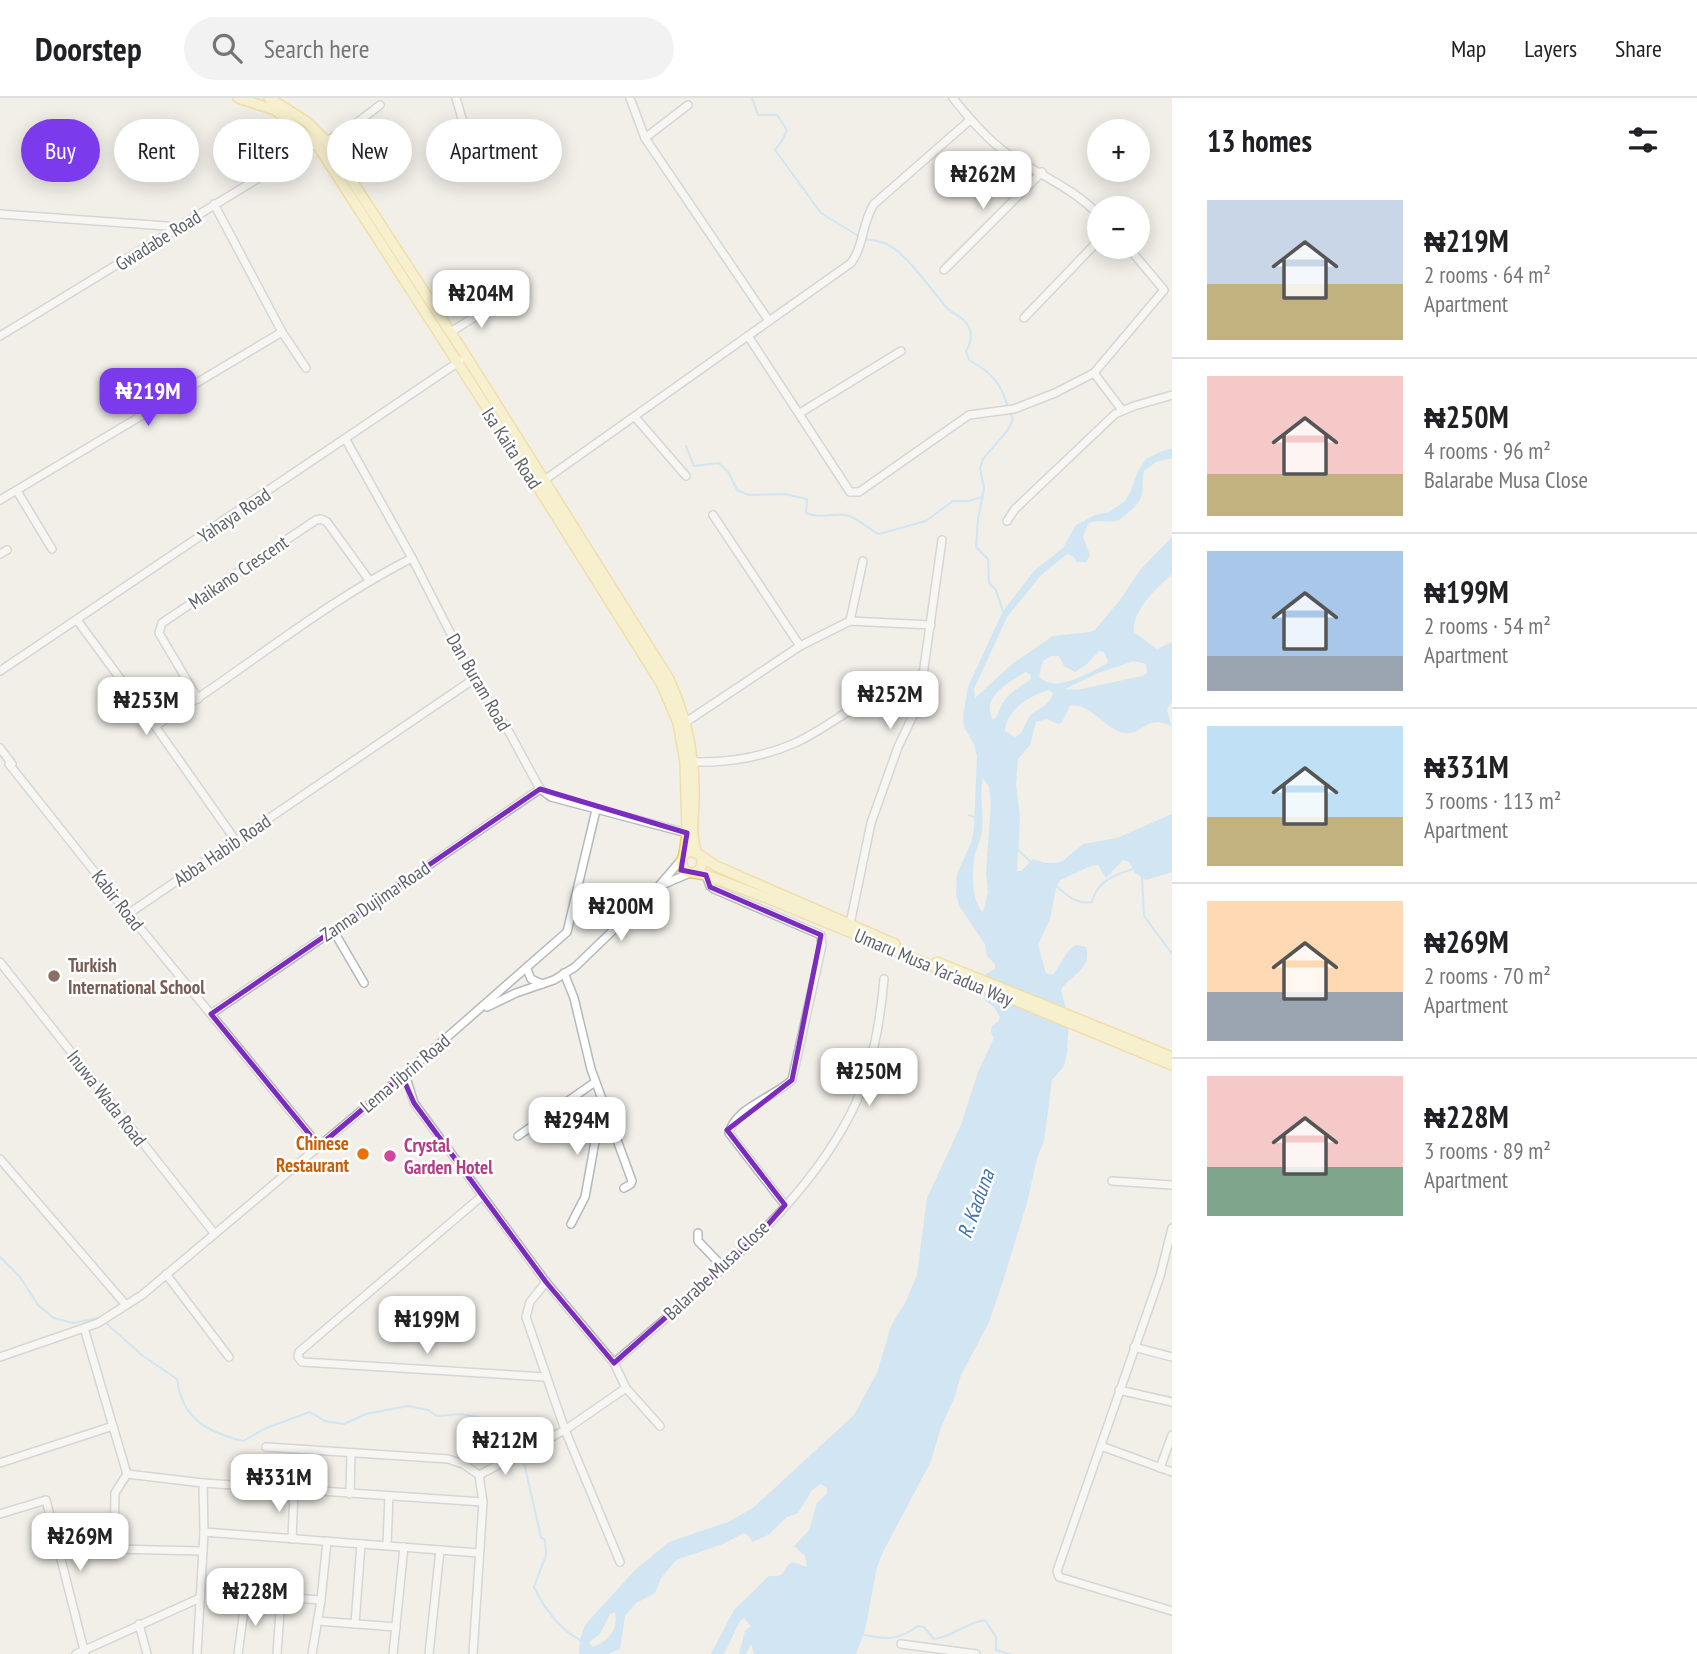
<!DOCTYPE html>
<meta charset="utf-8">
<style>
:root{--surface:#fff;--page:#f2f2f2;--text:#202124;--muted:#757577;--line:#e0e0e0;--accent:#7c3aed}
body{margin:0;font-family:"PT Sans Narrow",sans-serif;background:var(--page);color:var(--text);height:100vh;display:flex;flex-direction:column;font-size:26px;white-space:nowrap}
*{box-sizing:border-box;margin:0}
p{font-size:23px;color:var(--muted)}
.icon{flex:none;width:38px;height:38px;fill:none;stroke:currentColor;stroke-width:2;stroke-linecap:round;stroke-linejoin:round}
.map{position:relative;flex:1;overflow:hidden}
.details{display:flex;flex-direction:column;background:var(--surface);width:525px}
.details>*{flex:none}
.hud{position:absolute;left:21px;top:21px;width:665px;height:63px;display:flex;gap:14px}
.buttons{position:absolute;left:1087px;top:21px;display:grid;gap:14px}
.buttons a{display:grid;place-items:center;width:63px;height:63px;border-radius:50%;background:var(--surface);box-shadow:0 4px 18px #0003;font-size:35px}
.price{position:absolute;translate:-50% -60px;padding:0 16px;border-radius:14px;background:#fff;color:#222;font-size:23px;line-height:46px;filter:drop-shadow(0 2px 4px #0008)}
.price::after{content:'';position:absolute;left:50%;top:42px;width:21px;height:16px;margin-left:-10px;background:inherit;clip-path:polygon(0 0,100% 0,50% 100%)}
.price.selected{background:var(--accent);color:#fff}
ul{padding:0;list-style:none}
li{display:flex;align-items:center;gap:21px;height:175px;padding:0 35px}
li+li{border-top:2px solid var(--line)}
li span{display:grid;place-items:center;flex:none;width:196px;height:140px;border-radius:0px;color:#555}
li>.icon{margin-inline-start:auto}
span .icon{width:84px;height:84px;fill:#fffc;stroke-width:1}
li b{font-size:30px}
h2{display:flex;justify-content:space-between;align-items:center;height:84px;padding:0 35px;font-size:30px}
.tag{padding:0 24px;border-radius:32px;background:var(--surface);box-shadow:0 4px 18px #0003;font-size:24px;line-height:63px}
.tag.selected{background:var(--accent);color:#fff}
header{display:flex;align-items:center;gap:42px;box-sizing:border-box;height:98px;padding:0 35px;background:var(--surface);border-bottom:2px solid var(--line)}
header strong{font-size:33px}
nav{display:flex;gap:38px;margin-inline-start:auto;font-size:24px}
.search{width:490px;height:63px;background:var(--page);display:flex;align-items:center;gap:18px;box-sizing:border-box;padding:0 24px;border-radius:38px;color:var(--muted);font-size:26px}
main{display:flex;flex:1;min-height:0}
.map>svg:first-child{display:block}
.water{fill:#aadaff;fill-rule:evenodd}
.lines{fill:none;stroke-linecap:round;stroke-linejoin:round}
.stream{stroke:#aadaff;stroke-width:2}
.minor-casing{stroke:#b5b8bc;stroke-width:10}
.major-casing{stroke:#f2c960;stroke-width:12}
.minor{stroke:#fff;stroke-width:7}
.major{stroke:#fff2af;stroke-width:9}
.marked{fill:none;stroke:#7b2cbf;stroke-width:5;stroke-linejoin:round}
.education-dot{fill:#8d6e63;stroke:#fff;stroke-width:2.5}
.food-dot{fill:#e8710a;stroke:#fff;stroke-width:2.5}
.hotel-dot{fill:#d1479c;stroke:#fff;stroke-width:2.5}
.labels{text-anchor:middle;stroke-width:5;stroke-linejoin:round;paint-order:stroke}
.street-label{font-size:19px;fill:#5f6368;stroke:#fff}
.education-label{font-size:19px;font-weight:bold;fill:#785e54;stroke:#fff;text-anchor:start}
.food-label{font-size:19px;font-weight:bold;fill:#c56008;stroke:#fff;text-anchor:end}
.hotel-label{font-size:19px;font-weight:bold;fill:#b23c85;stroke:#fff;text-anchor:start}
.water-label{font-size:21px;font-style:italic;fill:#4174aa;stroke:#fff}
</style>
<header>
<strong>Doorstep</strong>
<div class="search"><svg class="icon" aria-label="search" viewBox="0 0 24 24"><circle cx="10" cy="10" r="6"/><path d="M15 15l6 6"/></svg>Search here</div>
<nav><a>Map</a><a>Layers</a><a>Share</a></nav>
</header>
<main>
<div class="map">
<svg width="1172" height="1556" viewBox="0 0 1172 1556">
<rect width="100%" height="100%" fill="#f1efe8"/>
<path class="water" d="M1172,350V360L1156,364L1144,373C1140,392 1148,398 1130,413C1125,417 1122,421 1116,423C1106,425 1098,420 1088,426L1083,439L1090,457L1086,464H1077L1073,458L1067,456L1041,477L1007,519L974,591L975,600L1012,566L1053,538L1090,534L1095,532L1120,502L1140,472L1172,439V476C1158,489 1131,513 1134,534L1157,551L1172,544V603L1167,612L1172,629C1147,614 1143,638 1124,635C1104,631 1090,604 1070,608L1062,624L1059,626L1046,621L1036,624L1030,647L1018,661L1016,686L1020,720L1017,773H1021L1033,761L1045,765H1057L1064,762L1083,746L1117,740L1172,716V774L1146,782L1135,775L1129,764L1123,762L1106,780L1098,767L1091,768L1060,782L1056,790L1050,821L1038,847L1046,875L1053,877L1069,852L1076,847L1086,849C1092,872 1071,876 1061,892L1069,923L1067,955L1064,968L1052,982L1044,1043L1037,1060L1027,1105L1003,1183L989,1224L961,1277L955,1298L941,1329L931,1363L883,1454L877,1469L865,1532L856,1556H754L751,1546L746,1556H739L745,1533L751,1528L744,1520L740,1523L724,1556H711L734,1512L769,1478C789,1479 780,1472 792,1464L807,1469L805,1458L794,1448L809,1432L817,1405L827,1395V1390L821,1386L812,1392L798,1415L787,1419L768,1437L752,1444L750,1439L744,1435L723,1446L676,1462L661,1480L655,1495L636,1505L625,1518L620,1551L608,1556H579L580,1542L585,1527L635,1472L669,1444L728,1424L753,1410L854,1317L877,1275L891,1228L906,1203L917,1177L927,1100L961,1027L978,974L994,940L991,934L992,928L998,924L1000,919L994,909L985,902L982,885L984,877L995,871V866L987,858L985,846L960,809L956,797L957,776L971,745L974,732L977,658L974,646L964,629L963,618L968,589L1003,513L1035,472L1063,450L1076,427L1095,417L1109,414L1125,403L1130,395L1138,373L1146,361L1160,354ZM1099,553L1104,554L1108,563L1106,566C1090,574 1054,597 1039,578L1043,563L1051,558H1059L1064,568L1075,574L1087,566ZM1134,563L1146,566L1147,575L1142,578L1077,592L1065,591L1098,575ZM1026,574L1031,577V581C1022,588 1010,594 1004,603C999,610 1000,617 993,622C980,599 1009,584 1026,574ZM1049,592L1053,595C1049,610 1035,610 1028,621C1023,629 1024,635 1015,639L1005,633C1007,611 1029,598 1049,592ZM983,680L989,689L991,705L986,775L988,795L983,814C972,805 972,776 974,762C975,752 980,744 982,735C984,717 979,698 983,680ZM615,1514C619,1532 608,1544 592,1549L589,1544L600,1536L610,1516Z"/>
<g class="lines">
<g class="stream">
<polyline points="752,0 758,17 777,17 787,32 782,43 775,52 821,115 860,139"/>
<path d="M865,141C872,142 880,143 887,146C908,157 931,192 947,210C955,218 966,219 970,232C972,240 970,247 966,253L969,262C992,275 1000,283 1008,309"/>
<path d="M686,348L694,368L719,365L729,375L737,392L749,397L785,396L807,401L806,415C822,421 830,415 845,417C856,418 868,431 879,436L926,423L953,403H968L983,399"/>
<polyline points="1003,514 996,492 989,485 988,461 976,449 978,421 984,390 980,370 983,361 1007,333 1013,322 1010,314"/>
<polyline points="969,717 977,720"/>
<polyline points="1017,751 1031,764"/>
<polyline points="1142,779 1144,818 1172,856"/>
<path d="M1055,787C1067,797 1076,807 1092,804C1097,783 1114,777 1133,771"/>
<polyline points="0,1159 20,1179 38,1207 54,1220 73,1225 99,1220"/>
<path d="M106,1225L143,1258L177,1281C182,1321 207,1334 243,1343L266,1330L310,1314L325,1323L344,1326L366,1316L408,1308L428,1312L437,1318L462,1316L480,1320L492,1341L506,1340L521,1350"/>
<path d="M522,1356L541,1439L545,1442L546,1457L534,1489C544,1510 560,1532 580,1542"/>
<path d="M864,1537C888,1542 898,1542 918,1528L924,1529L934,1541C952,1539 968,1524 985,1522L996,1539V1552L1010,1556"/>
</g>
<g class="minor-casing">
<g id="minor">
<polyline points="456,0 471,51"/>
<polyline points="630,0 645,40 769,223"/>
<path d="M953,0C968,19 985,39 1005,54C1037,76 1072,89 1099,117"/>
<polyline points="645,40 688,7"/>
<polyline points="326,43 350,30 380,7"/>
<polyline points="214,106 282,234 306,270"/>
<polyline points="0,116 180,129"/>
<polyline points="944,172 1042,74"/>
<polyline points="1024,220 1099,142"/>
<polyline points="451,234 496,205"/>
<polyline points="0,238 316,45"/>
<polyline points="748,238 850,394 859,394 969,317 1014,311 1055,295 1094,275 1164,192 1128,149"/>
<polyline points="1094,275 1122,312"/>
<polyline points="800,315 901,253"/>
<polyline points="635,319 686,378"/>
<polyline points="346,342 412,460 474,581 509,634 540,691 551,699 687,735"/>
<path d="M543,383L851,165C864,148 862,124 874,106L970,22"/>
<polyline points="17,393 52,451"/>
<polyline points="0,402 282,234"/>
<polyline points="713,417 800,548"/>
<polyline points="1007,423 1015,411 1115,316 1134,308 1172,297"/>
<polyline points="0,456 7,452"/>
<polyline points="77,522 155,628 236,743"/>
<polyline points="850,523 863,463"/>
<polyline points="0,573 460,263"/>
<polyline points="198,601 159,535 162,525 316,422 321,421 327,424 369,482"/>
<polyline points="686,624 800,548 850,523 931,527"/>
<path d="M155,628C242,574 321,506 412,460"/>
<polyline points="0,650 12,666"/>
<path d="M693,664C727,665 763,659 795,645C832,629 881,582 922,586"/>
<polyline points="9,666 128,816 474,581"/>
<path d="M706,777L710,788L714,791L821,837L822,847L792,982C773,1000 736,1009 729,1035L785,1107"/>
<polyline points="662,787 690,775"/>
<polyline points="127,814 319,1048"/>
<polyline points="850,826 871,725 898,649 919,605 942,442"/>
<polyline points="333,832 364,885"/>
<polyline points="0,864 214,1135"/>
<polyline points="527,871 531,881 542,886"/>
<polyline points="564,875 574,900 591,971 632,1083 631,1086 624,1090"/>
<polyline points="487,909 516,895 554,882 575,869 658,789 682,761"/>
<polyline points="211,916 540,691"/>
<polyline points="405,976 414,1005 546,1184 614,1265 626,1290 660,1328"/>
<polyline points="518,1038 595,984"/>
<polyline points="0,1061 126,1207"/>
<polyline points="1112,1083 1172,1087"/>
<polyline points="482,1098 299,1254 298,1259 302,1264 545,1279"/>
<polyline points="571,1126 585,1099 598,1027 600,1002"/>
<polyline points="1172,1130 1160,1178 1057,1473 1059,1479 1172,1513"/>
<polyline points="698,1135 698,1143 723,1169"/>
<polyline points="166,1176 229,1259"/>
<polyline points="546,1184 530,1204 526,1219 565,1332 620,1464"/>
<polyline points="1134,1249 1172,1259"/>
<polyline points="0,1259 84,1230"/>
<path d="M614,1265C698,1191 800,1116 851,1015C872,974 880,927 884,881"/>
<polyline points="1119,1292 1172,1304"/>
<polyline points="1101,1348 1172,1374"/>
<polyline points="266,1349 448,1361 463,1366 479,1377 483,1404 473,1556"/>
<polyline points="0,1365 113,1328"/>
<polyline points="1160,1370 1172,1337"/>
<polyline points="479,1377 565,1332 626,1290"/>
<polyline points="203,1385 483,1404"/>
<polyline points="350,1396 351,1355"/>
<polyline points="0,1416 46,1402 85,1556"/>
<polyline points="204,1434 479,1455"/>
<polyline points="292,1441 294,1393"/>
<polyline points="387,1447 389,1398"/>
<polyline points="114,1451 115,1395 127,1376"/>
<polyline points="60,1453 114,1451 203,1453"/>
<polyline points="318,1523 396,1529"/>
<polyline points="139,1526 147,1556"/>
<polyline points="355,1526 361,1446"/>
<polyline points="901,1546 976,1556"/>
<polyline points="76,1556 200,1500"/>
<polyline points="197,1556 204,1434 203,1385 127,1376 84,1230 98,1225 142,1197 405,976 567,834 596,712"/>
<polyline points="238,1556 246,1497 321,1502"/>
<polyline points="277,1556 281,1499"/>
<polyline points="312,1556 321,1502 327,1443"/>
<polyline points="393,1556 404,1449"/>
<polyline points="429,1556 440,1452"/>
</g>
</g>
<g class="major-casing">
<g id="major">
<polyline points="238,0 275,12 316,45 536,386 661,585 678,625 685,664 687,735 684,756"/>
<path d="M269,0L307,24L326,43L466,258L669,581C685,616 694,651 694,691C695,713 689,734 697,755"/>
<polyline points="701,758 716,768 895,846"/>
<path d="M694,775C702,772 704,765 700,757L691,753L684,756L681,764L683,770L687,774L706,777L767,800L1172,967"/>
<polyline points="937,864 1172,959"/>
</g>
</g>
<use href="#minor" class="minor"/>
<use href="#major" class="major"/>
</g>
<path d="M0 0H1172V1556H0ZM540,691L687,735L681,772L706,777L710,789L821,837L792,982L727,1032L785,1107L757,1139L614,1265L546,1184L414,1005L402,978L319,1048L211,916Z" fill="#f1efe8" fill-opacity=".55" fill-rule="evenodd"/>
<path class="marked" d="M540,691L687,735L681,772L706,777L710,789L821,837L792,982L727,1032L785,1107L757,1139L614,1265L546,1184L414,1005L402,978L319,1048L211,916Z"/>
<circle class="education-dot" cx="54" cy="878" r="7"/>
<circle class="food-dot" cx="363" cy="1056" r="7"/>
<circle class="hotel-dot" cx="390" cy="1058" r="7"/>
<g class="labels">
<g class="street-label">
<text transform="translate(158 142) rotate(-32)" y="7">Gwadabe Road</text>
<text transform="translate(512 350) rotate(57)" y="7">Isa Kaita Road</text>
<text transform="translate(234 417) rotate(-34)" y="7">Yahaya Road</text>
<text transform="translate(238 474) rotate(-34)" y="7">Maikano Crescent</text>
<text transform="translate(479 584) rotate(60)" y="7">Dan Buram Road</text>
<text transform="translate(222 752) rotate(-34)" y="7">Abba Habib Road</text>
<text transform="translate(118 802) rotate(52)" y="7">Kabir Road</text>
<text transform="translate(375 803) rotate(-34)" y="7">Zanna Dujima Road</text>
<text transform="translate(934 869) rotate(23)" y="7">Umaru Musa Yar'adua Way</text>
<text transform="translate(405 975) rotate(-40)" y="7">Lema Jibrin Road</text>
<text transform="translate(107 1000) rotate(52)" y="7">Inuwa Wada Road</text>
<text transform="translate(716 1172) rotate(-43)" y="7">Balarabe Musa Close</text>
</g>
<g class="education-label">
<text x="68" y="874">Turkish<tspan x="68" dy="22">International School</tspan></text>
</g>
<g class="food-label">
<text x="349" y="1052">Chinese<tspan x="349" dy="22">Restaurant</tspan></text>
</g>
<g class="hotel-label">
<text x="404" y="1054">Crystal<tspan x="404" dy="22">Garden Hotel</tspan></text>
</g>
<g class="water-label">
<text transform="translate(976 1106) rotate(-70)" y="7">R. Kaduna</text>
</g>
</g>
</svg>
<div class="buttons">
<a>+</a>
<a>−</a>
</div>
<b class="price" style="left:983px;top:113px">₦262M</b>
<b class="price" style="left:481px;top:232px">₦204M</b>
<b class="price selected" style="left:148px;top:330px">₦219M</b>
<b class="price" style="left:890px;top:633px">₦252M</b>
<b class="price" style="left:146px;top:639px">₦253M</b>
<b class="price" style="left:621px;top:845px">₦200M</b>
<b class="price" style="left:869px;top:1010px">₦250M</b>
<b class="price" style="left:577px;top:1059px">₦294M</b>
<b class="price" style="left:427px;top:1258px">₦199M</b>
<b class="price" style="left:505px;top:1379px">₦212M</b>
<b class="price" style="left:279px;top:1416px">₦331M</b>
<b class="price" style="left:80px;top:1475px">₦269M</b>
<b class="price" style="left:255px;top:1530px">₦228M</b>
<div class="hud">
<a class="tag selected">Buy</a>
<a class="tag">Rent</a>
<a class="tag">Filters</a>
<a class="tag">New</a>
<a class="tag">Apartment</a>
</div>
</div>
<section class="details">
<h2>13 homes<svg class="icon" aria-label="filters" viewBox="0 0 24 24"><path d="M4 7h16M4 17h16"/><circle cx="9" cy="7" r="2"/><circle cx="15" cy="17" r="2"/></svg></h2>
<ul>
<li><span style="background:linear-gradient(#c9d6e8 60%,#c2b280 0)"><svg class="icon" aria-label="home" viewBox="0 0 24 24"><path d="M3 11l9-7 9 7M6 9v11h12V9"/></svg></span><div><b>₦219M</b><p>2 rooms · 64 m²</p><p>Apartment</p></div></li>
<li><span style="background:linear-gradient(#f6c9c9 70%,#c2b280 0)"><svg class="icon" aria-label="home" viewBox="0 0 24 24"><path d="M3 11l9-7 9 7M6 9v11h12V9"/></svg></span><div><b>₦250M</b><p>4 rooms · 96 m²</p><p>Balarabe Musa Close</p></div></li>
<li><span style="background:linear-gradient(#a9c7e8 75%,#9aa5b1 0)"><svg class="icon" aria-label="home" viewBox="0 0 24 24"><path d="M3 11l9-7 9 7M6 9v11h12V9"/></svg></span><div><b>₦199M</b><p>2 rooms · 54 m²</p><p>Apartment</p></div></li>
<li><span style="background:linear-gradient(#bfe0f5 65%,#c2b280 0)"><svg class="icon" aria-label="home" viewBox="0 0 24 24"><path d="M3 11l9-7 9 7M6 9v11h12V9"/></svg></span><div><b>₦331M</b><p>3 rooms · 113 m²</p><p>Apartment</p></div></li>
<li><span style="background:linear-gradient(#ffd9b3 65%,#9aa5b1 0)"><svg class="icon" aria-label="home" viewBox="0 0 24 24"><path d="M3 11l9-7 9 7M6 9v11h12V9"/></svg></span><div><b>₦269M</b><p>2 rooms · 70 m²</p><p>Apartment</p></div></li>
<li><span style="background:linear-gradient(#f6c9c9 65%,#7fa58c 0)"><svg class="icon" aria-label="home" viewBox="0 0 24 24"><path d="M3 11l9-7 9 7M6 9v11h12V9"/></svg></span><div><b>₦228M</b><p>3 rooms · 89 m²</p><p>Apartment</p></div></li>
</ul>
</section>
</main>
